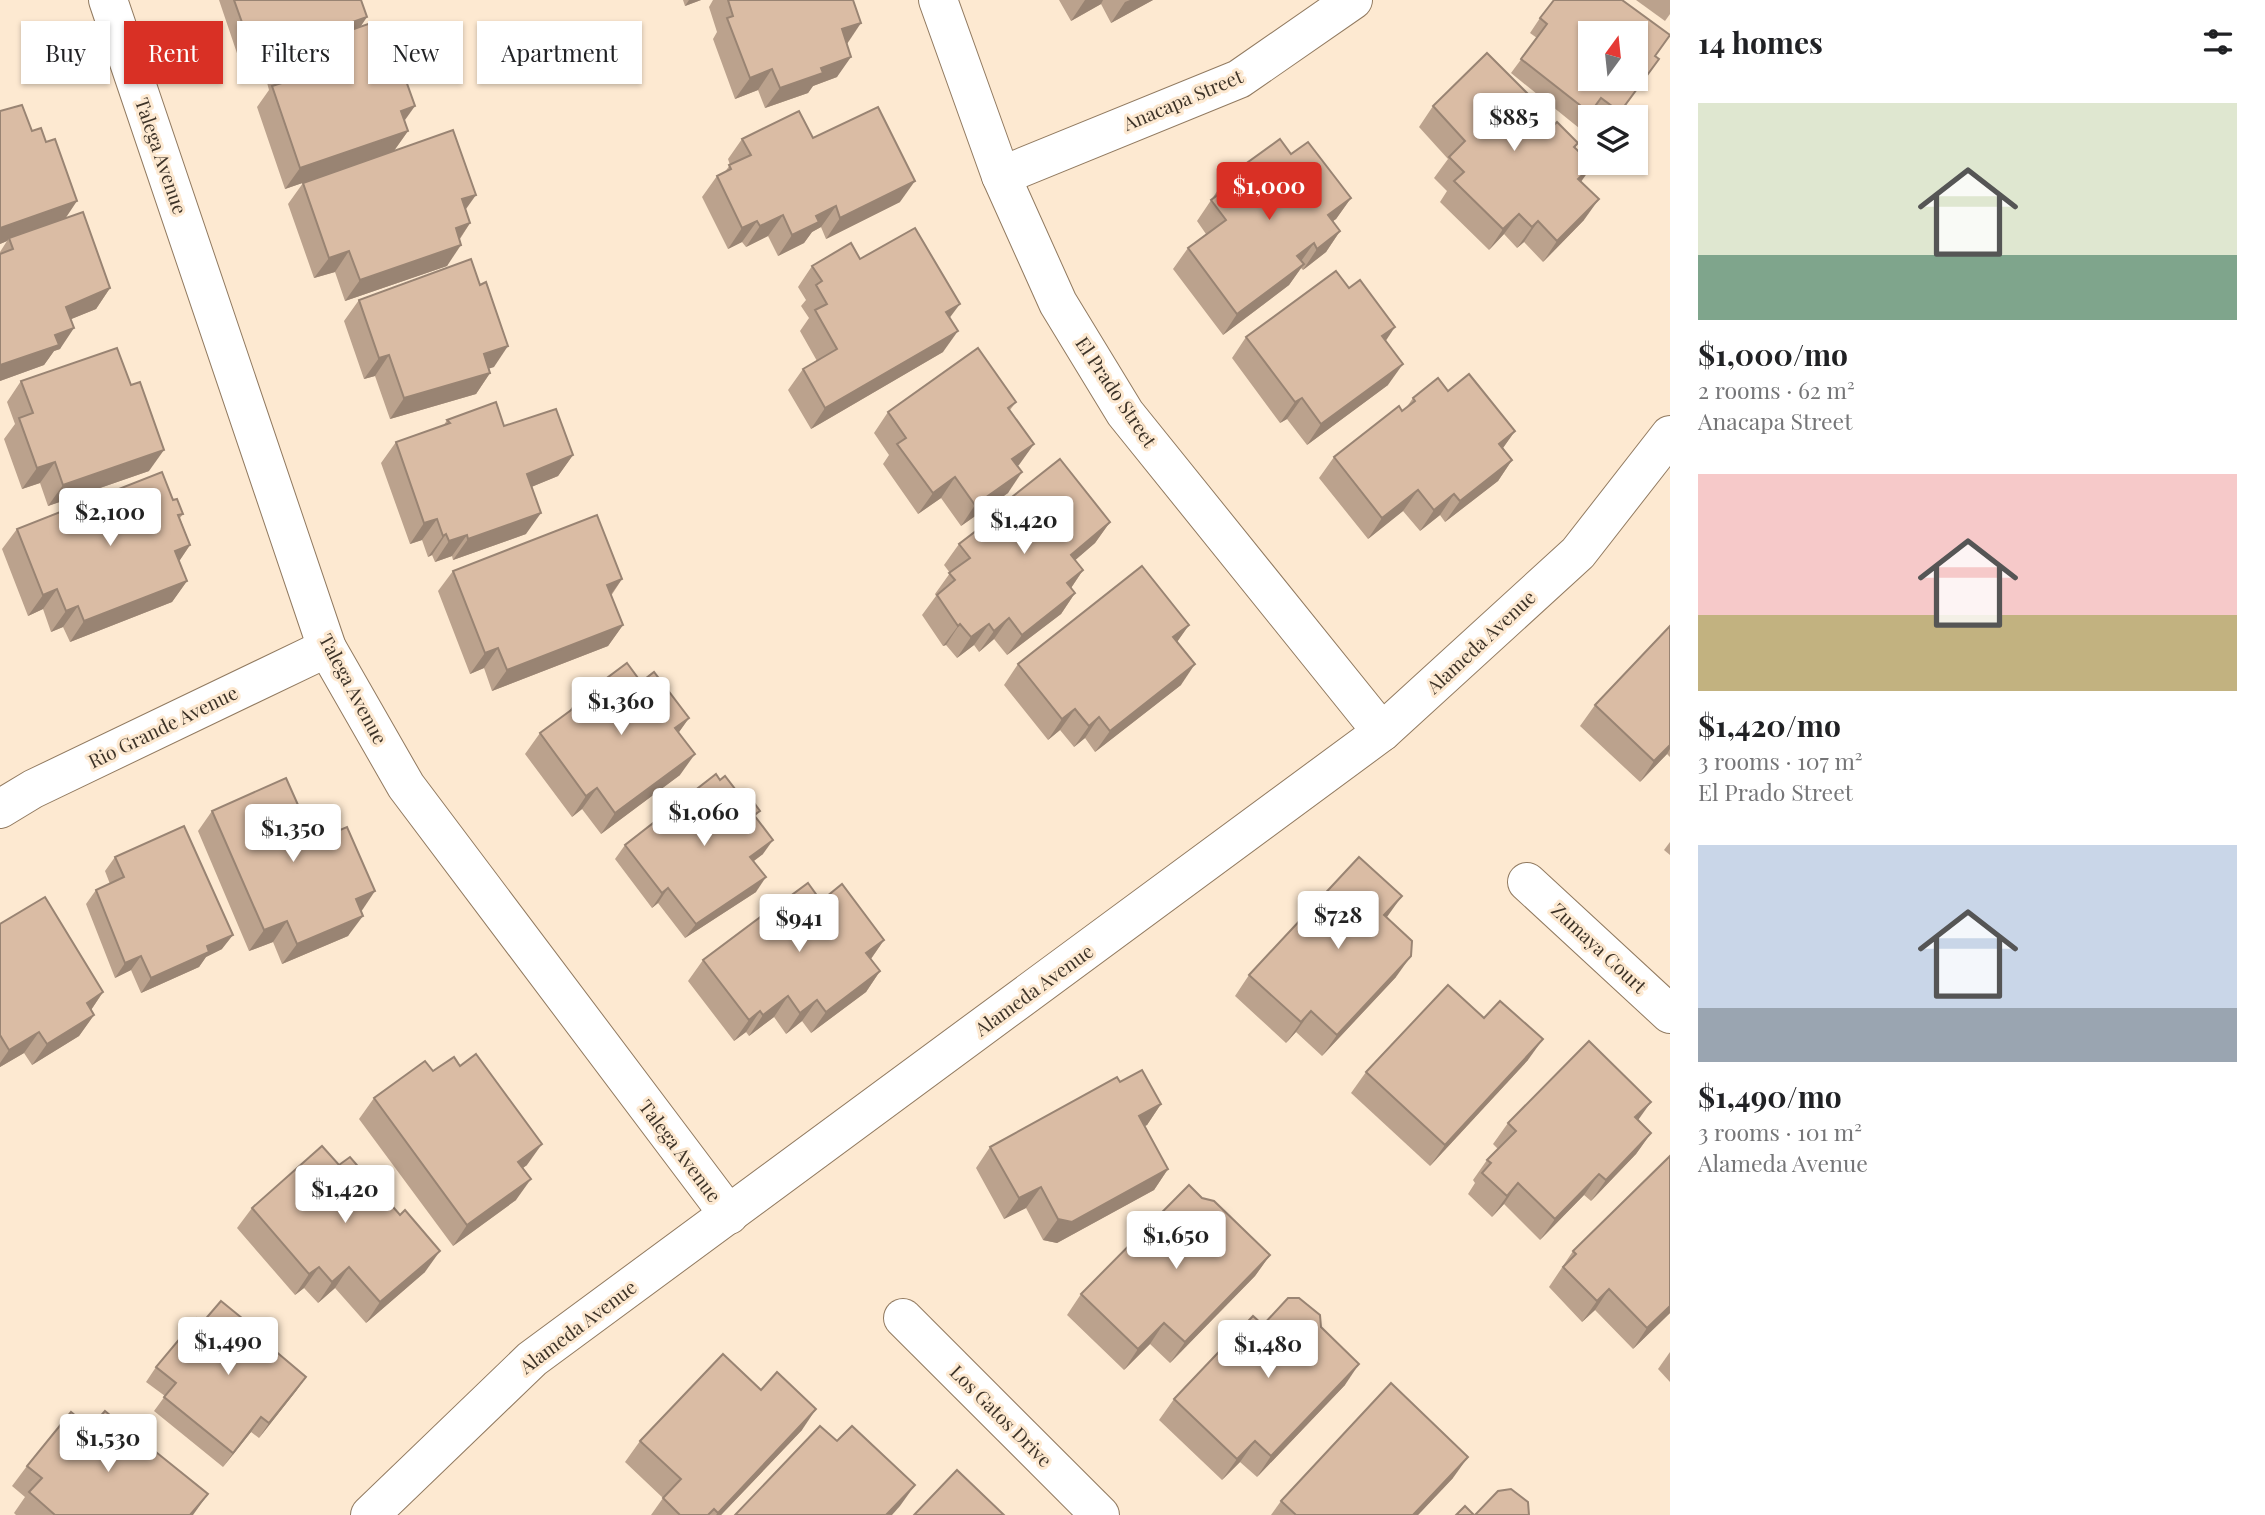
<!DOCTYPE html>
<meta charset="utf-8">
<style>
:root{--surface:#fff;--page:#f2f2f2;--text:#202124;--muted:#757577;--accent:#d93025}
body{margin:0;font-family:"Playfair Display",serif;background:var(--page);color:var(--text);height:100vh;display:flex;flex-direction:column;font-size:26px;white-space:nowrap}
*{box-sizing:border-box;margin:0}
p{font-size:23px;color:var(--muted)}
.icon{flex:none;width:38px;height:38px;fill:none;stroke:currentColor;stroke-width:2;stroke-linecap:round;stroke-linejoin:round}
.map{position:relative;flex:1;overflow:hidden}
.details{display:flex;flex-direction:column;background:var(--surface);width:595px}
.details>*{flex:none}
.top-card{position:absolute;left:21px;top:21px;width:665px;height:63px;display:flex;gap:14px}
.needle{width:46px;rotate:15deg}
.fabs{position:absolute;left:1578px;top:21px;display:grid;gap:14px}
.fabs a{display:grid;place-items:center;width:70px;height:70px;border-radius:0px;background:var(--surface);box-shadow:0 2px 5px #0004;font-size:35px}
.price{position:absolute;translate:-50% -60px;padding:0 16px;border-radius:7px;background:#fff;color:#222;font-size:23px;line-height:46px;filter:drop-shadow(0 2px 4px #0008)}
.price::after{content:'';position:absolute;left:50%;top:42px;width:21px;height:16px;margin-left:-10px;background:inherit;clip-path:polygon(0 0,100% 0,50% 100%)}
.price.current{background:var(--accent);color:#fff}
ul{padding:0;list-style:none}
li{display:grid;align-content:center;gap:14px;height:371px;padding:0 28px}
li span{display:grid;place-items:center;height:217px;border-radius:0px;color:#555}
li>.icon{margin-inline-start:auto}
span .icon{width:126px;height:126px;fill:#fffc;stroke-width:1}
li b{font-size:30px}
h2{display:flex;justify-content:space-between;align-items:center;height:84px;padding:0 28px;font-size:30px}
.tag{padding:0 24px;border-radius:0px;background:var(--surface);box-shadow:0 2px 5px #0004;font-size:24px;line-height:63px}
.tag.current{background:var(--accent);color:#fff}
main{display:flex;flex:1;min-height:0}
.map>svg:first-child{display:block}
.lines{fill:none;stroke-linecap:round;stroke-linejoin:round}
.minor-casing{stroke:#917a60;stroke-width:40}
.tertiary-casing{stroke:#917a60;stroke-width:40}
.minor{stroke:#fff;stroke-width:38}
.tertiary{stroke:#fff;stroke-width:38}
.wall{fill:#bba28d}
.shaded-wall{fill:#998473}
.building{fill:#dabca4;stroke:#998473;stroke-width:2;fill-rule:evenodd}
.labels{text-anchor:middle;stroke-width:6;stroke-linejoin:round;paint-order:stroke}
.street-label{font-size:19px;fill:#3d3328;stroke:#fde9d1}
</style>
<main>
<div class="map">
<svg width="1670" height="1515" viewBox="0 0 1670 1515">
<rect width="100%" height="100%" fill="#fde9d1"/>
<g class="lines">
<g class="minor-casing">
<g id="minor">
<polyline points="108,0 327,648 406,786 729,1215"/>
<polyline points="938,0 1001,176 1058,303 1125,413 1382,732"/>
<polyline points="1001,176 1239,79 1353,0"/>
<polyline points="0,809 33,789 327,648"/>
<polyline points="1527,882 1670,1014"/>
<polyline points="903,1318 1100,1515"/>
</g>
</g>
<g class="tertiary-casing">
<polyline id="tertiary" points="370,1515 532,1359 1382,732 1578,553 1670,435"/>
</g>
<use href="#minor" class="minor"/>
<use href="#tertiary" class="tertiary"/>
</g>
<g class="wall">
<polygon points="219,0 361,0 361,26 404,121 408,131 394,151 465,209 470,223 460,239 447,266 345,301 335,272 314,278 288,204 303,183 333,172 285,189 257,107 269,90 266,79 280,59 324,43 243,71"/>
<polygon points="683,0 701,0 685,6"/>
<polygon points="713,0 853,0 847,43 837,77 813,86 808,93 765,108 758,90 735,99 713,39 717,32 709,7"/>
<polygon points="1059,0 1153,0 1111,23 1101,4 1071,21"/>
<polygon points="1636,0 1670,0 1670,14 1665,21"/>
<polygon points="1540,18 1656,57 1659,59 1617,117 1597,117 1590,113 1579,128 1511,73 1537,38 1530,33"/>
<polygon points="1433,106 1540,115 1552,127 1578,143 1575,148 1581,182 1584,220 1543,262 1524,242 1517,248 1504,234 1489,250 1440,202 1447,191 1434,178 1448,159 1419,127"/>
<polygon points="0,111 65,218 110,288 96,309 71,319 60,349 54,351 44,365 0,381 0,252 7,241 0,244"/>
<polygon points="813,138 900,202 826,239 821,227 812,232 804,243 778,256 768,236 746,247 742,242 728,249 702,197 717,176 724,173 730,165 728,159 742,139"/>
<polygon points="1291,154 1351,198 1336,219 1332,221 1340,231 1326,252 1303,270 1301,268 1289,285 1223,335 1173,269 1188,248 1206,234 1197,221 1226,178"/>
<polygon points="860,259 950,318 943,352 811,429 788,390 803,369 817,361 800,331 809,318 801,306 806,300 798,287 812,266"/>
<polygon points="359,300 494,367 489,368 490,373 476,394 390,419 375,376 364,379 344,321"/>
<polygon points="1246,337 1386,341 1388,385 1307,445 1287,419 1280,423 1232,358"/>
<polygon points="21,381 149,471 48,506 40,483 22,489 4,439 15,424 7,402"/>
<polygon points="1448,391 1515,431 1503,448 1512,460 1498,481 1445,522 1440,515 1420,531 1403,511 1368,539 1319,478 1334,457 1402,411 1406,408 1413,398"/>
<polygon points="1016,402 1010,410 1034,444 1017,466 1008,493 961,526 941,498 918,514 883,464 889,455 874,433 888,412"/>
<polygon points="447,420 504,426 573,455 558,476 531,487 526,534 453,560 452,556 435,562 432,555 428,557 422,540 410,544 381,463 396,442 444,425"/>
<polygon points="1012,497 1110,522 1095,543 1075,560 1083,570 1071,588 1075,593 1061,614 1007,655 994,639 979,652 974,645 957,658 946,645 943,646 922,615 936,596 935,594 950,573 944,565 959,544 1003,510"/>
<polygon points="173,500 183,514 180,518 190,545 179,561 187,581 172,602 70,642 63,627 51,632 43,609 28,616 2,549 17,529"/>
<polygon points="453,571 622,579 611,596 623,625 608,646 492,691 484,668 470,674 438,591"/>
<polygon points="1189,625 1177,642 1181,685 1095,752 1085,738 1074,747 1060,730 1048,740 1004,685 1018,664"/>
<polygon points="1670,626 1670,757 1667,754 1640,782 1580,726 1595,705"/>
<polygon points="641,682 689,718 679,732 680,775 601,834 582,809 572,817 525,754 540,733 567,714 576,701"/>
<polygon points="720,780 760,811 755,817 763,854 754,861 756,892 685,938 658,903 652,908 615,859 625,845"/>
<polygon points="212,811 314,841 361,911 348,936 282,964 273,942 249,951 198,831"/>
<polygon points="1670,842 1670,855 1664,850"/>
<polygon points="115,857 222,949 206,957 199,967 141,993 131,970 115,978 86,904 96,890 110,884 105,871"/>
<polygon points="821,901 884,940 871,959 880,971 866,992 811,1033 802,1021 786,1034 774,1017 749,1036 746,1032 734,1041 688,981 703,960 772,916 781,903"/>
<polygon points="1386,917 1396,977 1322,1056 1296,1032 1286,1043 1235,996 1249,975"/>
<polygon points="0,924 103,992 91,1010 94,1015 79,1036 32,1065 24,1053 0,1067"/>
<polygon points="1528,1060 1430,1166 1351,1093 1366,1072"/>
<polygon points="460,1066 527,1165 522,1168 516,1200 453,1246 359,1119 374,1098 433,1071"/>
<polygon points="1120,1082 1161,1104 1147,1125 1144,1126 1168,1169 1154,1190 1057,1243 1043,1240 1026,1208 1004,1219 976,1168 990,1147"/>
<polygon points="1638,1120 1651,1133 1636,1154 1591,1201 1584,1195 1540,1240 1504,1204 1492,1217 1468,1194 1475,1183 1473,1180 1487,1160 1498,1149 1493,1144 1508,1123"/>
<polygon points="1670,1156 1670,1313 1633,1349 1595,1310 1582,1322 1549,1287 1573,1251"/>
<polygon points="1202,1198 1270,1255 1255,1276 1170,1363 1150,1344 1124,1370 1067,1315 1081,1294"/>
<polygon points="252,1208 425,1272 366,1323 335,1288 318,1303 304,1288 295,1295 237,1228"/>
<polygon points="203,1322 268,1345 306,1377 296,1391 259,1438 251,1432 223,1467 154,1411 165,1396 146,1382 156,1367"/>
<polygon points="1263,1325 1321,1327 1345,1385 1257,1477 1240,1462 1222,1480 1159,1420 1174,1399"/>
<polygon points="1670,1352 1670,1382 1658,1369"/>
<polygon points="90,1428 125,1437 193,1515 16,1515 14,1513 25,1497 12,1486 27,1466"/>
<polygon points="802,1430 721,1515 651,1515 663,1498 625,1462 640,1441"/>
<polygon points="1453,1478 1418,1515 1271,1515 1281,1501"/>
</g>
<g class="shaded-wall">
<polygon points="689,0 701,0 685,6"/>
<polygon points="1085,0 1103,0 1101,4 1071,21"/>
<polygon points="1130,0 1153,0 1111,23 1125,2"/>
<polygon points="367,17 357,32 328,38 324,43 243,71 254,56"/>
<polygon points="861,23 847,44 842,29"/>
<polygon points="851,57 837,77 813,86 808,93 765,108 780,88 821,68"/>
<polygon points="772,69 758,90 735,99 750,78"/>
<polygon points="415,106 400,127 401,111"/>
<polygon points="408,131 393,152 285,189 300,168"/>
<polygon points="1593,165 1578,186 1578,179"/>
<polygon points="915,181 900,202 826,239 840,218"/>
<polygon points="476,195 461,216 462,199"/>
<polygon points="1351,198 1336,219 1313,236 1328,215"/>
<polygon points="1599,199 1584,220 1543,262 1557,241"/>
<polygon points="77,201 63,222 9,238 7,241 0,244 0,228"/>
<polygon points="836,206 821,227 812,232 804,243 778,256 792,235 816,216"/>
<polygon points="1519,214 1504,234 1489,250 1503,229"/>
<polygon points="783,215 768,236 746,247 760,226"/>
<polygon points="757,221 742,242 728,249 742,228"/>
<polygon points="1538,221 1524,242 1517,248 1532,227"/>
<polygon points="470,223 456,244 456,228"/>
<polygon points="1340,231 1326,252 1303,270 1317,249"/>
<polygon points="1314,243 1299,264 1297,256"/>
<polygon points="461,245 447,266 345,301 360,280"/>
<polygon points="349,251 335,272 314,278 329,258"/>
<polygon points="1304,264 1289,285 1223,335 1237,314"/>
<polygon points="110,288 96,309 52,327 66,307"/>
<polygon points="960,304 945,324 946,312"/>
<polygon points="1395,327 1381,348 1382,336"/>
<polygon points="74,328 60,349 54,351 44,365 0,381 0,365 55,335"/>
<polygon points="958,331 943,352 811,429 825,408"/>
<polygon points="508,346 494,367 469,375 484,354"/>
<polygon points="389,355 375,376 364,379 379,358"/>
<polygon points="1403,364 1388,385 1307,445 1321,424"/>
<polygon points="490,373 476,394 390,419 404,398"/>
<polygon points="1302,398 1287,419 1280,423 1295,402"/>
<polygon points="1515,431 1500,452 1499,444"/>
<polygon points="1034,444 1019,465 998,480 1012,459"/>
<polygon points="164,450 149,471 48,506 63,485"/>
<polygon points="573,455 558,476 512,495 527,474"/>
<polygon points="1512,460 1498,481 1445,522 1460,501"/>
<polygon points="55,462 40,483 22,489 37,468"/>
<polygon points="1022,472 1008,493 961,526 975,505"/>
<polygon points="955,477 941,498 918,514 933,493"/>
<polygon points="1418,490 1403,511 1368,539 1382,518"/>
<polygon points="1454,494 1440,515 1420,531 1434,510"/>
<polygon points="541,513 526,534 453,560 468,539"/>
<polygon points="437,519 422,540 410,544 424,523"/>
<polygon points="1110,522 1095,543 1057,576 1071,555"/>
<polygon points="446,534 432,555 428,557 443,536"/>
<polygon points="467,535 452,556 435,562 449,541"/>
<polygon points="190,545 176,566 175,551"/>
<polygon points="1083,570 1069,591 1067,583"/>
<polygon points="622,579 607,600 607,585"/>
<polygon points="187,581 172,602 70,642 84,621"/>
<polygon points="57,589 43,609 28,616 43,595"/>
<polygon points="1075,593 1061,614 1007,655 1022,635"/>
<polygon points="78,606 63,627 51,632 66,611"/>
<polygon points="1009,618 994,639 979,652 994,631"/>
<polygon points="960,624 946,645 943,646 958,626"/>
<polygon points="989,624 974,645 957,658 971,637"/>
<polygon points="623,625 608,646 492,691 507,670"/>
<polygon points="1189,625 1174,646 1173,637"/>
<polygon points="498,648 484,668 470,674 485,653"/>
<polygon points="1195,664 1181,685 1095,752 1110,731"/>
<polygon points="1075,709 1060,730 1048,740 1062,719"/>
<polygon points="1099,717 1085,738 1074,747 1089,726"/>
<polygon points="689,718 674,739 675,728"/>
<polygon points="1670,745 1670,749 1667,754 1640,782 1654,761"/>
<polygon points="695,754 680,775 601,834 615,813"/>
<polygon points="597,788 582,809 572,817 586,796"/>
<polygon points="773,840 763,854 740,871 750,857"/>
<polygon points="766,877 756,892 685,938 696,924"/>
<polygon points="668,888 658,903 652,908 662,893"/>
<polygon points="375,891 361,912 356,899"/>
<polygon points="1402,896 1387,917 1369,936 1384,915"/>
<polygon points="363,916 348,936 282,964 297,944"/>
<polygon points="287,921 273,942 249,951 264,930"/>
<polygon points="233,935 222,949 206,957 199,967 141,993 151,978 207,946"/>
<polygon points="884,940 870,960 866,953"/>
<polygon points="141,956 131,970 115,978 125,963"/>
<polygon points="1411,956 1396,977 1322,1056 1337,1035"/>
<polygon points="880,971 866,992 811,1033 826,1012"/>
<polygon points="103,992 89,1013 87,1003"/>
<polygon points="788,996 774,1017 749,1036 763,1015"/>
<polygon points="817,1000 802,1021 786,1034 800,1013"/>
<polygon points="760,1011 746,1032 734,1041 749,1020"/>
<polygon points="1311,1011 1296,1032 1286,1043 1301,1022"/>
<polygon points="94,1015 79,1036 32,1065 47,1044"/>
<polygon points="39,1032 24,1053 0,1067 0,1063 9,1050"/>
<polygon points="1543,1039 1528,1060 1430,1166 1445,1145"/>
<polygon points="1651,1102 1636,1123 1635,1117"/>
<polygon points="1161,1104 1147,1125 1124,1137 1139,1116"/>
<polygon points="1651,1133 1636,1154 1591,1201 1606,1180"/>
<polygon points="542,1144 527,1165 503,1183 518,1162"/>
<polygon points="1168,1169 1154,1190 1057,1243 1043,1240 1058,1219"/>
<polygon points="1599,1174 1584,1195 1540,1240 1555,1219"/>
<polygon points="531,1179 516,1200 453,1246 467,1225"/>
<polygon points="1518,1183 1504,1204 1492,1217 1507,1196"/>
<polygon points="1041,1187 1026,1208 1004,1219 1019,1198"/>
<polygon points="440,1251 425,1272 366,1323 380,1302"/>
<polygon points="1270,1255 1255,1276 1170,1363 1185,1342"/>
<polygon points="319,1267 304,1288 295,1295 309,1274"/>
<polygon points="349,1267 335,1288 318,1303 332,1282"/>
<polygon points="1609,1289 1595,1310 1582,1322 1597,1301"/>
<polygon points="1670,1306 1670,1313 1633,1349 1647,1328"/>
<polygon points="1164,1323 1150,1344 1124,1370 1138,1349"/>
<polygon points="1359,1364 1345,1385 1257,1477 1271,1456"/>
<polygon points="306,1377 296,1391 259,1438 269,1423"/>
<polygon points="816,1409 802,1430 721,1515 716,1515"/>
<polygon points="261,1417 251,1432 223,1467 233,1453"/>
<polygon points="1255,1441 1240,1462 1222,1480 1237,1459"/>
<polygon points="1468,1457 1453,1478 1418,1515 1413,1515"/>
<polygon points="915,1485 900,1506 892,1515 886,1515"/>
<polygon points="208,1494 193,1515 190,1515"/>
</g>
<g class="building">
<polygon points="234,0 361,0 367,17 254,56"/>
<polygon points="728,0 853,0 861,23 842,29 851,57 821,68 823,73 780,88 772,69 750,78 727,18 733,16"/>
<path d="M1554,0H1622L1670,35L1655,56L1659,59L1620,112L1601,98L1590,113L1521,59L1547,24L1540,18ZM1591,33H1636V79H1591Z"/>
<polygon points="371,23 382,55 395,50 415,106 401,111 408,131 300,168 272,86 288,81 280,59 330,42 328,38"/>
<polygon points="1487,53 1544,110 1539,114 1552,127 1557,122 1578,143 1574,147 1593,165 1578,179 1599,199 1557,241 1538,221 1532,227 1519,214 1503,229 1454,181 1464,172 1449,157 1465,141 1433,106"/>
<polygon points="22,105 32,131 41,128 46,142 55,139 77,201 0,228 0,111"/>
<polygon points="878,107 915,181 840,218 836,206 816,216 819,222 792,235 783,215 760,226 757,221 742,228 717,176 731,169 729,165 751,155 742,139 799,111 813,138"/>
<polygon points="453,130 476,195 462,199 470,223 456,228 461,245 360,280 349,251 329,258 303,183"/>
<polygon points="1280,139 1291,154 1308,142 1351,198 1328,215 1340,231 1317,249 1314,243 1297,256 1304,264 1237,314 1188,248 1226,220 1211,200 1231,185 1226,178"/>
<polygon points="83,212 110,288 66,307 74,328 55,335 59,345 0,365 0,254 13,249 9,238"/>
<polygon points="915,228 960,304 946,312 958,331 825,408 803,369 837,349 815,310 827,304 816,285 822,281 812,266 851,243 860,259"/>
<polygon points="471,259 480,285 486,282 508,346 484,354 490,373 404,398 389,355 379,358 359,300"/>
<polygon points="1336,271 1349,288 1360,280 1395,327 1382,336 1403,364 1321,424 1302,398 1295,402 1246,337"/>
<polygon points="117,348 131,385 140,382 164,450 63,485 55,462 37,468 19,418 33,413 21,381"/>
<polygon points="978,348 1016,402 1008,408 1034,444 1012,459 1022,472 975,505 955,477 933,493 897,444 906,438 888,412"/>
<polygon points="1469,374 1515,431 1499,444 1512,460 1460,501 1454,494 1434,510 1418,490 1382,518 1334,457 1399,406 1402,411 1415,401 1413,398 1438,378 1448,391"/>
<polygon points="496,402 504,426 556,409 573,455 527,474 541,513 468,539 467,535 449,541 446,534 443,536 437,519 424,523 396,442 450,423 447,420"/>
<polygon points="1060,459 1110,522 1071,555 1083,570 1067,583 1075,593 1022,635 1009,618 994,631 989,624 971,637 960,624 958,626 937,595 955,580 949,573 970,558 959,544 1015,501 1012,497"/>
<polygon points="162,472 173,500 177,499 183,514 178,515 190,545 175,551 187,581 84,621 78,606 66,611 57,589 43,595 17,529"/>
<polygon points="597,515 622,579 607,585 623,625 507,670 498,648 485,653 453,571"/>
<polygon points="1142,566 1189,625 1173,637 1195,664 1110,731 1099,717 1089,726 1075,709 1062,719 1018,664"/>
<polygon points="1670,626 1670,745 1654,761 1595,705"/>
<polygon points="627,663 641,682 654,672 689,718 675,728 695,754 615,813 597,788 586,796 540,733 578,705 576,701"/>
<polygon points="716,774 720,780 725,776 739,794 749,796 760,811 754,815 773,840 750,857 766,877 696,924 668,888 662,893 625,845"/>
<polygon points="286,778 314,841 347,827 375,891 356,899 363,916 297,944 287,921 264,930 212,811"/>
<polygon points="184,826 233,935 207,946 209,952 151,978 141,956 125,963 96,890 124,877 115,857"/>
<polygon points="1359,857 1402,896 1384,915 1412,941 1411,956 1337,1035 1311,1011 1301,1022 1249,975"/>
<polygon points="808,883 821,901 842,884 884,940 866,953 880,971 826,1012 817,1000 800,1013 788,996 763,1015 760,1011 749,1020 703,960 767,912 773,918 786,909 781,903"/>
<polygon points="45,897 103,992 87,1003 94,1015 47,1044 39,1032 9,1050 0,1035 0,924"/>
<polygon points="1448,985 1484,1018 1500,1001 1543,1039 1445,1145 1366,1072"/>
<polygon points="1589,1041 1651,1102 1635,1117 1651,1133 1606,1180 1599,1174 1555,1219 1518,1183 1507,1196 1482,1173 1491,1163 1487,1160 1516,1131 1508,1123"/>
<polygon points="476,1054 542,1144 518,1162 531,1179 467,1225 374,1098 425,1061 433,1071 454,1057 460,1066"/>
<polygon points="1142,1070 1161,1104 1139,1116 1168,1169 1072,1222 1058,1219 1041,1187 1019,1198 990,1147 1117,1077 1120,1082"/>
<polygon points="322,1146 339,1165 350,1157 400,1215 405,1210 440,1251 380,1302 349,1267 332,1282 319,1267 309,1274 252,1208"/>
<polygon points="1670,1156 1670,1306 1647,1328 1609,1289 1597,1301 1563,1267 1576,1254 1573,1251"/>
<polygon points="1189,1185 1202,1198 1214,1201 1270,1255 1185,1342 1164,1323 1138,1349 1081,1294"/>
<polygon points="1288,1298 1299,1298 1320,1315 1321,1327 1359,1364 1271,1456 1255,1441 1237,1459 1174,1399 1253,1316 1263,1325"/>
<polygon points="221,1301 270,1341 267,1344 306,1377 269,1423 261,1417 233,1453 164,1397 176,1383 156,1367 197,1318 203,1322"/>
<polygon points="723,1354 761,1390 777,1372 816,1409 718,1513 714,1509 708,1515 680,1515 663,1498 681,1479 640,1441"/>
<polygon points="1391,1383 1468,1457 1413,1515 1296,1515 1281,1501"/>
<polygon points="105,1411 129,1431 124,1437 140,1450 146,1444 208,1494 190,1515 55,1515 29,1492 42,1478 27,1466 71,1412 90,1428"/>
<polygon points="820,1426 837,1441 852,1426 915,1485 886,1515 735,1515"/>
<polygon points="957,1470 1004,1515 914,1515"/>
<polygon points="1511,1489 1528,1502 1529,1515 1475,1515 1498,1491"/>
<polygon points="1465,1506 1474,1515 1456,1515"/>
</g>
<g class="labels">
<g class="street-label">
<text transform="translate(1183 100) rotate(-23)" y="7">Anacapa Street</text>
<text transform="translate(161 156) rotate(71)" y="7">Talega Avenue</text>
<text transform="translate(1116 392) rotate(56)" y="7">El Prado Street</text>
<text transform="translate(1481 642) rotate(-43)" y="7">Alameda Avenue</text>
<text transform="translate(353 689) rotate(62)" y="7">Talega Avenue</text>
<text transform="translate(163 727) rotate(-26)" y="7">Rio Grande Avenue</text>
<text transform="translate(1599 948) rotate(43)" y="7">Zumaya Court</text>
<text transform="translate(1034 990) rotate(-36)" y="7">Alameda Avenue</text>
<text transform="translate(680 1151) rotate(53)" y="7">Talega Avenue</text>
<text transform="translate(578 1327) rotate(-37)" y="7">Alameda Avenue</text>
<text transform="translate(1001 1416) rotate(45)" y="7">Los Gatos Drive</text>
</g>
</g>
</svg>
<div class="fabs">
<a><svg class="needle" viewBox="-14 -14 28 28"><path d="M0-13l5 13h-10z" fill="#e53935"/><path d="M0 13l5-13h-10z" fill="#757577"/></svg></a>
<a><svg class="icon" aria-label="layers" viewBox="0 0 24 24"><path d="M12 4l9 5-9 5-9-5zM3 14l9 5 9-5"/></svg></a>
</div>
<b class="price" style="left:1514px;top:153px">$885</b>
<b class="price current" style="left:1269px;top:222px">$1,000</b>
<b class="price" style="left:110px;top:548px">$2,100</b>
<b class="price" style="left:1024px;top:556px">$1,420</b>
<b class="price" style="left:621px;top:737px">$1,360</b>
<b class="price" style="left:704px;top:848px">$1,060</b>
<b class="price" style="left:293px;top:864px">$1,350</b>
<b class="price" style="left:1338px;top:951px">$728</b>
<b class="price" style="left:799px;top:954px">$941</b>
<b class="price" style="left:345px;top:1225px">$1,420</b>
<b class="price" style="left:1176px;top:1271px">$1,650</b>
<b class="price" style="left:228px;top:1377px">$1,490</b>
<b class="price" style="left:1268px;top:1380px">$1,480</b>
<b class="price" style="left:108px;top:1474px">$1,530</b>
<div class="top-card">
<a class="tag">Buy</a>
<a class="tag current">Rent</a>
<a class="tag">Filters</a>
<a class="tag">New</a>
<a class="tag">Apartment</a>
</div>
</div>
<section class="details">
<h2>14 homes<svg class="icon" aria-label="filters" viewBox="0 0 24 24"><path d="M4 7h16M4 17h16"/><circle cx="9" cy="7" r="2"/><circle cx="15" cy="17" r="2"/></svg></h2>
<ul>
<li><span style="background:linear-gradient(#dfe7d0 70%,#7fa58c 0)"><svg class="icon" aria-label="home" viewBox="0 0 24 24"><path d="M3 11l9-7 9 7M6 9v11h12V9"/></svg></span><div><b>$1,000/mo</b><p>2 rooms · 62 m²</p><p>Anacapa Street</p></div></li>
<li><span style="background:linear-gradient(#f6c9c9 65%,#c2b280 0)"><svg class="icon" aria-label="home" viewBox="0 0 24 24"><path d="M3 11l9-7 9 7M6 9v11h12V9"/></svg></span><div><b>$1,420/mo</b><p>3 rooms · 107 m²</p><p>El Prado Street</p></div></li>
<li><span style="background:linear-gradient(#c9d6e8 75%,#9aa5b1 0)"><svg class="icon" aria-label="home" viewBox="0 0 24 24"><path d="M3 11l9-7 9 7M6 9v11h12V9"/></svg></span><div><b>$1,490/mo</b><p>3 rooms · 101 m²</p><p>Alameda Avenue</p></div></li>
</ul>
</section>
</main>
